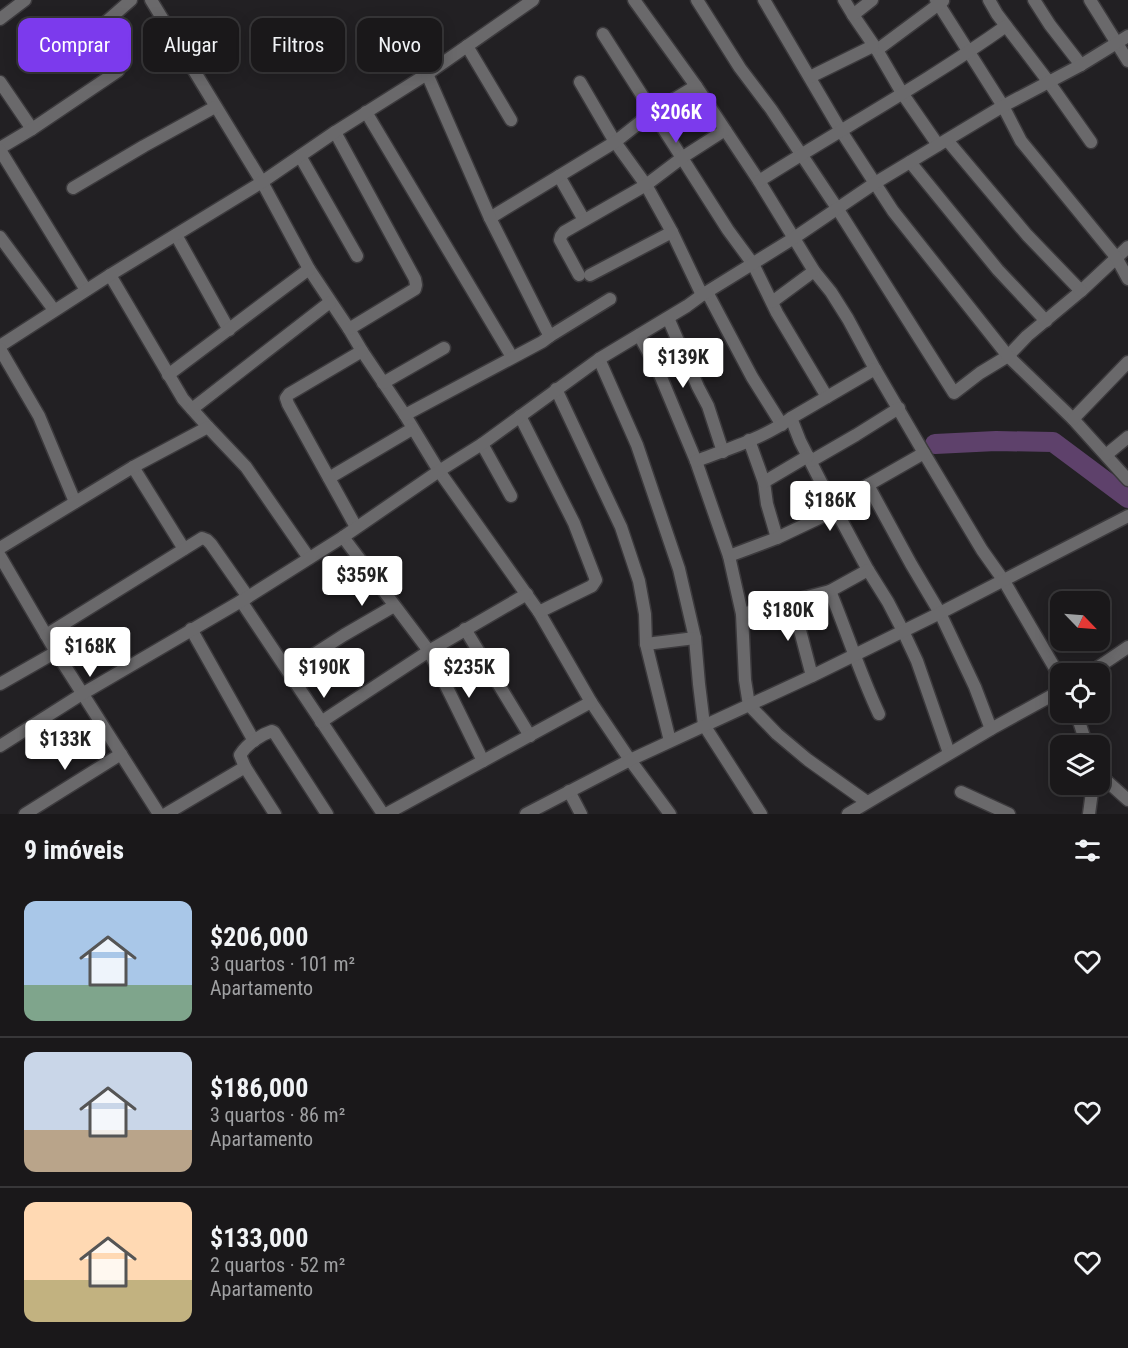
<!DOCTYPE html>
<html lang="pt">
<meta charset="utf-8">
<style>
:root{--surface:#1a181a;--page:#232123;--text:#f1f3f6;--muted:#9fa0a2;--line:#383739;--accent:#7c3aed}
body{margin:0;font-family:"Roboto Condensed",sans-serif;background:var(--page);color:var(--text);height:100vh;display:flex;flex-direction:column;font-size:22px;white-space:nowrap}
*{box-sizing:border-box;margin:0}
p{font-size:20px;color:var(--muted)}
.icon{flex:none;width:33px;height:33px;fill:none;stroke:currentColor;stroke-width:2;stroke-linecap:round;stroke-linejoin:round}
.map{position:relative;height:814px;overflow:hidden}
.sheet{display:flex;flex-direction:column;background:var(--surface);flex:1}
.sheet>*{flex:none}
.top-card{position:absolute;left:18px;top:18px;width:600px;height:54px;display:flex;gap:12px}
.needle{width:39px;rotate:115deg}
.tools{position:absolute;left:1050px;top:591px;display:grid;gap:12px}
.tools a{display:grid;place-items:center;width:60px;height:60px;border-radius:12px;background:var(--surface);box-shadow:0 3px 15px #0003,0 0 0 2px var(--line);font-size:30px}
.price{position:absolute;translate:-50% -51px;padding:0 14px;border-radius:6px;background:#fff;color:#222;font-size:20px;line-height:39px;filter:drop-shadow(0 2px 3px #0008)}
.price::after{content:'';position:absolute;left:50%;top:36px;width:18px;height:14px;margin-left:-9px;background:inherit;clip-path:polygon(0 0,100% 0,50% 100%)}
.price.on{background:var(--accent);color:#fff}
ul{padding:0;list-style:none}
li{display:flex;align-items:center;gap:18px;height:150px;padding:0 24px}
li+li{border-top:2px solid var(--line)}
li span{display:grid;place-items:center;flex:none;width:168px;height:120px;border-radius:12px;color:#555}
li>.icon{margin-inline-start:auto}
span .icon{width:72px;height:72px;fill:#fffc;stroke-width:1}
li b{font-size:26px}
h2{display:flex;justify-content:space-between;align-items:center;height:72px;padding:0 24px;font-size:26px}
.pill{padding:0 21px;border-radius:12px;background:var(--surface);box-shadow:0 3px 15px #0003,0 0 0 2px var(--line);font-size:21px;line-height:54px}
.pill.on{background:var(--accent);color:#fff}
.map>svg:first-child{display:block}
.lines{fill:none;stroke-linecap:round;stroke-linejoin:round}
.river{stroke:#5e416b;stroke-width:20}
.minor-casing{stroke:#3c3a3d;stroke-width:15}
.minor{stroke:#6a696b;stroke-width:12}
</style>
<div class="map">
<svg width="1128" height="814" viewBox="0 0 1128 814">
<rect width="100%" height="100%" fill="#222023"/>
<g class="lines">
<polyline class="river" points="935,444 996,441 1053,442 1128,498"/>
<g class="minor-casing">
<g id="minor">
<polyline points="151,0 262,182 309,269 349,329 362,351 405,415 439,471 539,612 591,702 630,760 670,814"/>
<polyline points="634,0 696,86 759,181 814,271 831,292 848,319 875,369 924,453 982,550 1004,581 1060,677"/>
<polyline points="697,0 740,68 771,109 837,208 954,393 980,373 1008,356 1027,336 1081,291 1128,247"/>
<polyline points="764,0 841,131 893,211 1008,356 1073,419 1128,480"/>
<polyline points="844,0 853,15 877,50 902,93 938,145"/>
<polyline points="936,0 1003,106 1021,141 1116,257 1128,279"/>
<polyline points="989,0 997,14 1048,81 1091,142"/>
<polyline points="1034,0 1050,25 1081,65"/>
<polyline points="1090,0 1128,61"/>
<polyline points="853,15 872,0"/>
<polyline points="0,19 25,0"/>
<polyline points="603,34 728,230 753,264 777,313 827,397"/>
<polyline points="467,46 511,120"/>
<polyline points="877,50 943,1"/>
<polyline points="58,64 131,0"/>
<polyline points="810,77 873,46"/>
<polyline points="0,82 32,129"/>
<polyline points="580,82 615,142 646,185 672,232 702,295"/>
<polyline points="366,112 512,357"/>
<polyline points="335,132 415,279 416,285 415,289 349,329"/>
<polyline points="947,140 1027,235 1081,291"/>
<polyline points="0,148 32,129 118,71 120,67 119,64 89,37"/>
<polyline points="0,150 86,290"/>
<polyline points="300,156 357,256"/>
<polyline points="910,162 998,270 1046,321"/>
<polyline points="559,176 584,220"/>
<path d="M759,181C841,129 927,82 1006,26"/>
<polyline points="73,188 144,146 215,107"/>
<polyline points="490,218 615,142 653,112 696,86"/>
<polyline points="176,235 229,330"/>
<polyline points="0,237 54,310"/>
<polyline points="110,275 183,399 208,427 246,467 309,558"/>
<polyline points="579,275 560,240 561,236 564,232 646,185 683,157 725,130"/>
<polyline points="590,275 672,232"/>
<polyline points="707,292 752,377 782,425"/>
<polyline points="772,302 814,271"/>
<polyline points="668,318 698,387 708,406 723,452"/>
<polyline points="639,335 658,370 696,461 729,556 742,614 745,680 749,705 777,734 808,760 867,802"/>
<polyline points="550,336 610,299"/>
<polyline points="0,346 110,275 262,182 335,132 427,74 533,0"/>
<polyline points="0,349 39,416 75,502"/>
<polyline points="599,359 637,445 679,569 695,638 699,684 704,725 761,814"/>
<polyline points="168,375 309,269"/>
<polyline points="383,383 444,348"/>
<polyline points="556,389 621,527 639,581 645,614 646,644 670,741"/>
<polyline points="192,409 330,302"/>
<polyline points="405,415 542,342 550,336 546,329 490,218 427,74"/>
<polyline points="520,416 574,523 596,580 592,586 539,612"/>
<polyline points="791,418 800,441 824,488 868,570 888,602 903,631 917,661 949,753"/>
<polyline points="1073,419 1128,362"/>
<polyline points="749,440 764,482 767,504 777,538"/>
<polyline points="482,444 511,496"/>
<polyline points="1106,455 1128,437"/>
<path d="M696,461C726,450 766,437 791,418L875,369"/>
<polyline points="811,461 856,435 899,408"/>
<polyline points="133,467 184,549"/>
<polyline points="329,478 412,429"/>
<polyline points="764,482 808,456"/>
<polyline points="868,485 911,564 940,613 975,687 991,729"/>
<polyline points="833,505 924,453"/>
<polyline points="356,527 288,404 286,398 289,394 362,351"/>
<polyline points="343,537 429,651 483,761"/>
<polyline points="0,548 133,467 208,427"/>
<polyline points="0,556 56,652 159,814"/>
<polyline points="729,556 777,538 836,510"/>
<path d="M830,591C847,632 860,674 879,714"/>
<polyline points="792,600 812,676"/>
<polyline points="241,601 383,814"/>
<polyline points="742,614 830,591 868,570"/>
<polyline points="191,629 254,741"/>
<polyline points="465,629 530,736"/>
<polyline points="46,635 202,538 207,540 211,544 248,597"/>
<polyline points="646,644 695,638"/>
<polyline points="288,671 344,635 394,606"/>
<polyline points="1088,674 1128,647"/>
<polyline points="0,684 56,652"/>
<polyline points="1076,712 1087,746"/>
<polyline points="321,722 429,651 527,594"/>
<polyline points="0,746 82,694 248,597 343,537 439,471 482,444 599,359 687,306 702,295 794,238 875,183 1003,106 1081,65 1128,36"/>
<polyline points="1100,775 1128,800"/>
<polyline points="569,791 581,814"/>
<polyline points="961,792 1009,814"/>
<polyline points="25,814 121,754"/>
<polyline points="166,814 245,767"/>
<path d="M275,814L245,767L240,755C247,744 260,735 272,731L274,732L327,814"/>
<polyline points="386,814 591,702"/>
<polyline points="526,814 630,760 812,676 940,613 1128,516"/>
<polyline points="848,814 991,729 1060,691"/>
<polyline points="1089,814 1093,784"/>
</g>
</g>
<use href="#minor" class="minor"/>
</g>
</svg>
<div class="tools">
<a><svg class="needle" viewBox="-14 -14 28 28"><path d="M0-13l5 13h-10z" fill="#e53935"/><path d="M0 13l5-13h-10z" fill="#9fa0a2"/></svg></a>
<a><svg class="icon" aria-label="locate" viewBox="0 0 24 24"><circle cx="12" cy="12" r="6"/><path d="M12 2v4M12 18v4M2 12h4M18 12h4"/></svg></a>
<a><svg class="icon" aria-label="layers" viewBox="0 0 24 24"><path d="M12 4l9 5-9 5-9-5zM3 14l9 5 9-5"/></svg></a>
</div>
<b class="price on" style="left:676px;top:144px">$206K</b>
<b class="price" style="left:683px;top:389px">$139K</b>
<b class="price" style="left:830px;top:532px">$186K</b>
<b class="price" style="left:362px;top:607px">$359K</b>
<b class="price" style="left:788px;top:642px">$180K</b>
<b class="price" style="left:90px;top:678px">$168K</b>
<b class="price" style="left:324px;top:699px">$190K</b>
<b class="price" style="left:469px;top:699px">$235K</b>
<b class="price" style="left:65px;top:771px">$133K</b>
<div class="top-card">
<a class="pill on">Comprar</a>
<a class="pill">Alugar</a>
<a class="pill">Filtros</a>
<a class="pill">Novo</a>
</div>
</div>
<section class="sheet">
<h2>9 imóveis<svg class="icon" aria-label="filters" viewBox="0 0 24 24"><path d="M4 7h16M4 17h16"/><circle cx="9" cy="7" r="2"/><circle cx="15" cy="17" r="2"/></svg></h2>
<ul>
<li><span style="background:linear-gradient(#a9c7e8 70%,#7fa58c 0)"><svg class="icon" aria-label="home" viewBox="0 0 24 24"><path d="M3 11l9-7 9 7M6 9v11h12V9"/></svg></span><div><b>$206,000</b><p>3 quartos · 101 m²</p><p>Apartamento</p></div><svg class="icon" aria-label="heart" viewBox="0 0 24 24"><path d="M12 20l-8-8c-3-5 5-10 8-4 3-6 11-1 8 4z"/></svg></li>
<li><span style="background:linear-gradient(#c9d6e8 65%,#b9a48a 0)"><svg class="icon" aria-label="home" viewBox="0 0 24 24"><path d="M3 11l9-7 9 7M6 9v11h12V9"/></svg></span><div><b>$186,000</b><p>3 quartos · 86 m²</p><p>Apartamento</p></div><svg class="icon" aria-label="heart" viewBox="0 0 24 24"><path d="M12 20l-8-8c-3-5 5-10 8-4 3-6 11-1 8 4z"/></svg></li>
<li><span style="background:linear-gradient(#ffd9b3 65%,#c2b280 0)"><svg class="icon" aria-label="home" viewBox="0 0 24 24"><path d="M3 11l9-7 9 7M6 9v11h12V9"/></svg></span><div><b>$133,000</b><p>2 quartos · 52 m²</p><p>Apartamento</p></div><svg class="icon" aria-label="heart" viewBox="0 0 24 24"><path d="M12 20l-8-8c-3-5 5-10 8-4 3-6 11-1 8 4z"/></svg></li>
</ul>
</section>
